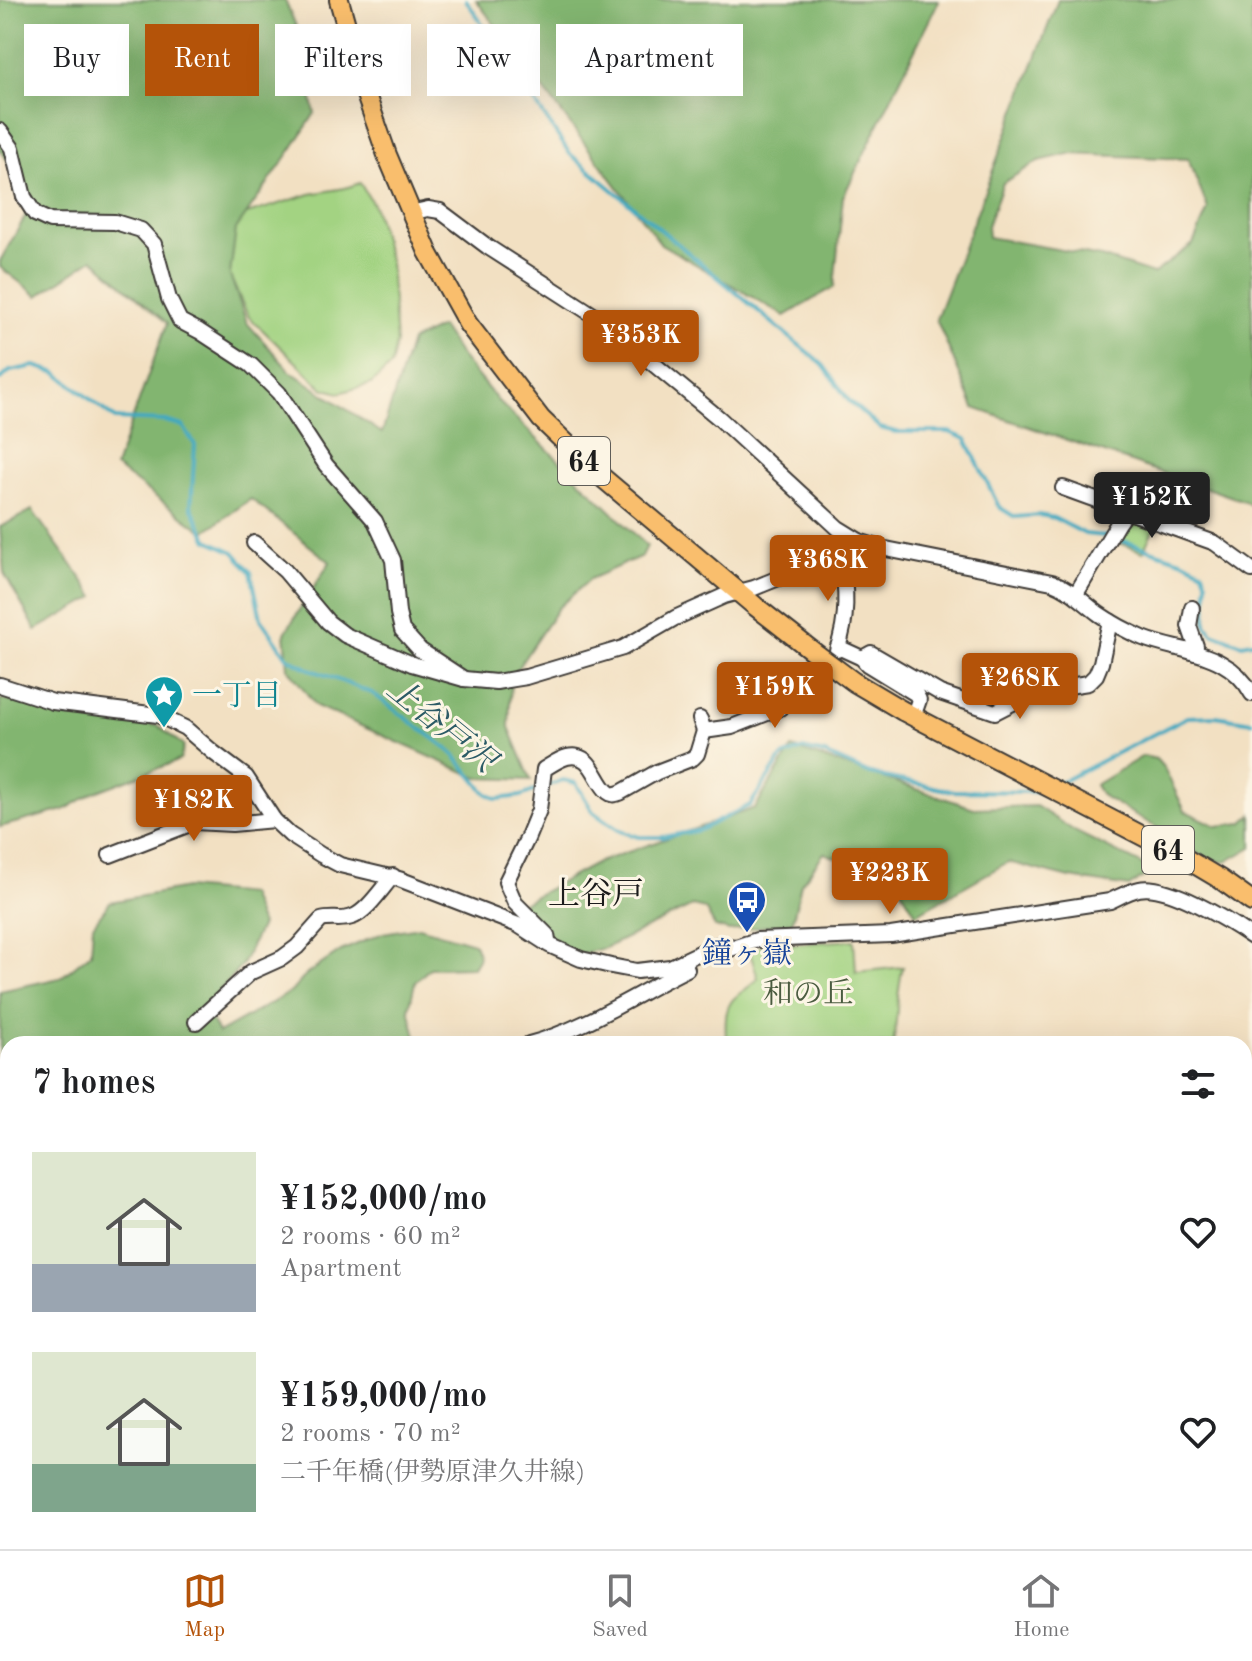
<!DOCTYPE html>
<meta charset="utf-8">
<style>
:root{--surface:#fff;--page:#f2f2f2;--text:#202124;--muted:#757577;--line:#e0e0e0;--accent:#b45309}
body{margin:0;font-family:"Old Standard TT","Noto Serif JP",serif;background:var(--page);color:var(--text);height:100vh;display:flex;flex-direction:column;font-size:30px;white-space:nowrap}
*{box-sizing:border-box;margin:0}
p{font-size:26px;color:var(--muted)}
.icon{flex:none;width:44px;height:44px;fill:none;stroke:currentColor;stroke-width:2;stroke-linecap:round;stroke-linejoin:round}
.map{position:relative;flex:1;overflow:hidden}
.panel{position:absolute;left:0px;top:1036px;width:1252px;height:514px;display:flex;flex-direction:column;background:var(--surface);border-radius:24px 24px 0 0;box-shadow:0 8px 32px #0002}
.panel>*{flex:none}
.banner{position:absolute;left:24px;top:24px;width:800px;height:72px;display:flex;gap:16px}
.price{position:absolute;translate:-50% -68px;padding:0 18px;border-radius:8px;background:var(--accent);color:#fff;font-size:26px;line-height:52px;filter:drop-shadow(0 2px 4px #0008)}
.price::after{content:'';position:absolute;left:50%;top:48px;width:24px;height:18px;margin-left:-12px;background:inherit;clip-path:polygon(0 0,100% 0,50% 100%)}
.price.current{background:#222;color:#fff}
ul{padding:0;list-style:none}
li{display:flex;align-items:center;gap:24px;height:200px;padding:0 32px}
li span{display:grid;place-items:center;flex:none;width:224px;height:160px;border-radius:0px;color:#555}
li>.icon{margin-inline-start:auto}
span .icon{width:96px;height:96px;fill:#fffc;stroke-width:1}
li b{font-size:34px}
h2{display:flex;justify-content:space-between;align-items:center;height:96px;padding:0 32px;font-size:34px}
.chip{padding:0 28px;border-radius:0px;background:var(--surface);box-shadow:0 8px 32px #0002;font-size:28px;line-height:72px}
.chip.current{background:var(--accent);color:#fff}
.menu{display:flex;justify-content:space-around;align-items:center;height:112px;border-top:2px solid var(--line);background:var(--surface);font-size:22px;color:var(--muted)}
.menu a{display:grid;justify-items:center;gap:4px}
.menu .current{color:var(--accent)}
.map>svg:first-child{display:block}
.green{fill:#a3d382;stroke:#60784f;stroke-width:2}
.forest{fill:#82b570;stroke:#4f6846;stroke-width:2;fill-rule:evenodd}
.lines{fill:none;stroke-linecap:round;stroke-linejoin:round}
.stream{stroke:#40a9c0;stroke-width:4}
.river{stroke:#40a9c0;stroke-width:24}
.minor-casing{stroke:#3c3935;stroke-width:18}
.major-casing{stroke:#3c3935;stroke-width:22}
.minor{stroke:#fff;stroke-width:14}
.major{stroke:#f9be6d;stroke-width:18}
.major-bridge-casing{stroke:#3c3935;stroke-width:22;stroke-linecap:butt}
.major-bridge{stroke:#f9be6d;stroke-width:18}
.labels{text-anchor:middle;stroke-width:6;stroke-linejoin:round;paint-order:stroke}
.shield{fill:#fcf5e5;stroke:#5f5d58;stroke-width:2}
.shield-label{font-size:28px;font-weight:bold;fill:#1c1c1c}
.culture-label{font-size:30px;fill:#0d838f;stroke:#fcf5e5;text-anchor:start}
.transit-label{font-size:30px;fill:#164399;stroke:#fcf5e5}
.park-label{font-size:30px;fill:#4b5c40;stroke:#fcf5e5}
.water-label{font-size:32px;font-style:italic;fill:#2c5b66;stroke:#fcf5e5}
.neighbourhood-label{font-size:32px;fill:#1c1c1c;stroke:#fcf5e5}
</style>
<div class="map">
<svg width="1252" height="1549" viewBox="0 0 1252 1549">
<rect width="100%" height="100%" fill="#fcf5e5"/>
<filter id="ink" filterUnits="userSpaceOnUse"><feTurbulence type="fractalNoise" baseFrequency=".0125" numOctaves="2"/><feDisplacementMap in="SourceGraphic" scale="16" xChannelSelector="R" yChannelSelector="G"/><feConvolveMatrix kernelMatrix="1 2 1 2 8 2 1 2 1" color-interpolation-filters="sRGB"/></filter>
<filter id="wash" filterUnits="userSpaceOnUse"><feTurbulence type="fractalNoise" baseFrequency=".006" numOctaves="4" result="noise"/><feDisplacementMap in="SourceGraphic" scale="32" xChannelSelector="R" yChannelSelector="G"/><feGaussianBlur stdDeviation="1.8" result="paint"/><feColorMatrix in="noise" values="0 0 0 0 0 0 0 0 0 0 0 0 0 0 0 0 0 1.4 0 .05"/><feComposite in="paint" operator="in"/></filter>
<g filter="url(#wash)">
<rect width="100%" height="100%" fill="#f2e0c2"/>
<g class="green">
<polygon points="360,183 374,206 390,263 396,343 391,366 371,384 339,393 323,388 248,316 219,252 225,221 310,194 345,188"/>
<polygon points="1126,518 1155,526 1143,552 1112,540"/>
<path d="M854,940L856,972L903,967C896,993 898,1018 893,1044H726C726,1027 722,1006 738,995C745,989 753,985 758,978L749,950L761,946Z"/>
</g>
<g class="forest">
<polygon points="0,0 285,0 296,26 315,113 292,149 236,229 230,275 247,323 290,371 382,433 411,341 441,327 460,355 498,401 647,546 642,556 590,579 558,608 511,678 509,727 531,780 478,778 316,706 288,668 285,633 330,562 251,499 204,532 115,467 167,323 93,259 38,296 0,267 0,261 25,217 29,193 0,150"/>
<polygon points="476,0 939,0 843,197 834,287 785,316 661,244"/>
<path d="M1058,0H1252V506L1244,501L974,408L936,319ZM1069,154L1188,159L1208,209L1193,244L1153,274L1101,257L988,237L987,226L1003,183L1039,161Z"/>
<polygon points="32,510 95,597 36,630 4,573 0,527"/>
<polygon points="0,699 62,712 158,726 184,746 180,760 95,792 64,810 0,827"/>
<polygon points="792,748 974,808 1036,806 1076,832 1141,864 1149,873 1129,887 1070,878 1008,862 916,914 896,881 824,853 801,884 792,923 729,931 715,927 705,909 692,906 605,948 561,959 520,932 522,903 599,862 755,808"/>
<polygon points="1143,756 1156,759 1164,768 1185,811 1217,826 1242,823 1252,814 1252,847 1226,862 1208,860 1154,826 1101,795 1095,785"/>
<polygon points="186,888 249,894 261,925 242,965 205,1008 218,1033 291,992 307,974 341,951 383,933 419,927 474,943 479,957 473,967 430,968 415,982 409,1009 418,1044 8,1044 8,1221 0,1224 0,991 60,978 91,953 93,925 110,902"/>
<polygon points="0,1442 8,1444 8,1542 836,1542 829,1546 828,1549 0,1549"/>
</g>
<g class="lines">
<g class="stream">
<polyline points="466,0 570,154 823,365 849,401 880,428 896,432 949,432 966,439 999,507 1015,517 1040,515 1054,518 1085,534 1105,536"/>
<polyline points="0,380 10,371 35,366 57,373 115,419 165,421 183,426 195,445 191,507 208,540 234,552 251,572 261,619 287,657 307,668 372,693 444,746 455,756 486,793 497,799 521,796 563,780 576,783 593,812 620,831 639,837 663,837 700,830 750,805 782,757 803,749 825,754 870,774 952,791 1042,792"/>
<polyline points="1114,538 1184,561 1203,571 1207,582 1206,624 1212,633 1242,644 1252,642"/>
<polyline points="1057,784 1187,717 1216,716 1252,722"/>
</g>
<g class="river">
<polyline points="0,1318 8,1323"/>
<polyline points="1244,1332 1252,1337"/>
</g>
</g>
</g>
<g filter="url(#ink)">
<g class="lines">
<g class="minor-casing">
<g id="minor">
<polyline points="0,131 12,148 24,197 35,214 50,221 115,222 141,230 154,244 169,299 180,321 199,331 251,365 279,393 326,465 375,521 393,560 398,613 402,630 420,650 464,679"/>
<path d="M410,213L428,209L440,211L488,247L598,318L720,419L838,528L859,541L881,548L1052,582C1071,589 1083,602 1099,614C1112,623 1129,632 1143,638C1168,648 1198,650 1221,663C1234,670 1245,681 1252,694"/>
<polyline points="1063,488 1129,512"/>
<polyline points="254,543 285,571 328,622 345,635 412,664 464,679 496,682 526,677 623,648 675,618 724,596 754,588 796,571 841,557 859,541"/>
<polyline points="1076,594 1118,523 1123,516 1129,512 1215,543 1252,570"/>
<polyline points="1192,608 1189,626 1196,646 1195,653"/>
<polyline points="838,647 862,658 867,664 916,694 919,700 913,717"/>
<path d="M837,650C848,619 847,590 841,557"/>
<polyline points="862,658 871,653 940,693 995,712 1036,691 1088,683 1096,675 1101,663 1110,621"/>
<polyline points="0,685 53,702 158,715 185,728 214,753 246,777 274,820 290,835 321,855 340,865 399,879 518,925 549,945 581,959 611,966 637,971 670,967 716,945 736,947"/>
<polyline points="704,731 732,727 780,708 816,672"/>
<polyline points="110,855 195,822 232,824 274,820"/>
<path d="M548,941L547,935L515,903L506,882L527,839L539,810L544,769C551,765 559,759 567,757C592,751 595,781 608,792C613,796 615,794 620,793L657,772L693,758L697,754L704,731L700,719"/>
<path d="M727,950L757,940L891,935L1110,901C1119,897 1129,891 1139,889C1168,883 1227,920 1252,937"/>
<path d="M196,1022L251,972L282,958L297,947L321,920C331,917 342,921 352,917C367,912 382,888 393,876"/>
<path d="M529,1044C583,1030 636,994 687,969"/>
<polyline points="0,1289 8,1293"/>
<polyline points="1244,1292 1248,1289 1252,1289"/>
<polyline points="8,1381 6,1393 8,1396"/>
<polyline points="1244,1419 1252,1421"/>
<polyline points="1101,1542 1102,1549"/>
</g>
</g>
<g class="major-casing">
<g id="major">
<polyline points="339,0 364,89 387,155 428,252 468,324 541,419 597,473 755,606 819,656"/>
<polyline points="903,711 1183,857 1220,879 1252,902"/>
</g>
</g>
<use href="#minor" class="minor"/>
<use href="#major" class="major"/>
<g class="major-bridge-casing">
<polyline id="major-bridge" points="819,656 854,682 903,711"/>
</g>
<use href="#major-bridge" class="major-bridge"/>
</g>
</g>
<defs>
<g id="sight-pin" transform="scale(2)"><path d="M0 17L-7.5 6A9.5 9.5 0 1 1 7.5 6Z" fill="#0f9aa8" stroke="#fcf5e5"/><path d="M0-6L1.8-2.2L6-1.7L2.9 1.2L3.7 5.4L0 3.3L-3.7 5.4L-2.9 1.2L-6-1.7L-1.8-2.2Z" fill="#fff"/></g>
<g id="bus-pin" transform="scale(2)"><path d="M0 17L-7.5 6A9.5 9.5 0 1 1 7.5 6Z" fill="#1a4fb4" stroke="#fcf5e5"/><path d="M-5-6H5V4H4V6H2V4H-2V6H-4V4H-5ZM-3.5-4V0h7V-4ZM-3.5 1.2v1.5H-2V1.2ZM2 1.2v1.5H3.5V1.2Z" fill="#fff"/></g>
</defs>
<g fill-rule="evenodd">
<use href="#sight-pin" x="164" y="695"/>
<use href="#bus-pin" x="747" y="900"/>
</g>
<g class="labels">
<g class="shield">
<rect x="558" y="437" width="52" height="48" rx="6"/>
<rect x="1142" y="826" width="52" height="48" rx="6"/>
</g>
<g class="shield-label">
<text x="584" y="471">64</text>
<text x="1168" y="860">64</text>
</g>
<g class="culture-label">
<text x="192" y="705">一丁目</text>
</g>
<g class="transit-label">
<text x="747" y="963">鐘ヶ嶽</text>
</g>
<g class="park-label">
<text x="808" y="1003">和の丘</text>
</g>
<g class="water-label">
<text transform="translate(442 724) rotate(39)" y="11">上谷戸沢</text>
</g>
<g class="neighbourhood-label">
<text x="596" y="904">上谷戸</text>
</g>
</g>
</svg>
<b class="price" style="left:641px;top:378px">¥353K</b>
<b class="price current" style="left:1152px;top:540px">¥152K</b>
<b class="price" style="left:828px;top:603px">¥368K</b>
<b class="price" style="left:1020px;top:721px">¥268K</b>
<b class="price" style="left:775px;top:730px">¥159K</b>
<b class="price" style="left:194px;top:843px">¥182K</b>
<b class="price" style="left:890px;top:916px">¥223K</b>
<div class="banner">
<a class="chip">Buy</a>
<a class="chip current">Rent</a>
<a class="chip">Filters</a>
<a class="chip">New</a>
<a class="chip">Apartment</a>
</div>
<section class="panel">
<h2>7 homes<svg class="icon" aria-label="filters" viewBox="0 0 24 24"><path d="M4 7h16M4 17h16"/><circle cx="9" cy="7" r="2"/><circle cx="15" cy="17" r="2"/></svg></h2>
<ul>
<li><span style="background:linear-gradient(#dfe7d0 70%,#9aa5b1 0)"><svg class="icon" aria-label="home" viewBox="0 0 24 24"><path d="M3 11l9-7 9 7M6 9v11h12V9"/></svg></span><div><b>¥152,000/mo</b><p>2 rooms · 60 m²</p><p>Apartment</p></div><svg class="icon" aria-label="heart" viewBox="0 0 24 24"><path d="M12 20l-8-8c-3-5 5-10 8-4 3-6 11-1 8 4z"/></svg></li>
<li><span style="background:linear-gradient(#dfe7d0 70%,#7fa58c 0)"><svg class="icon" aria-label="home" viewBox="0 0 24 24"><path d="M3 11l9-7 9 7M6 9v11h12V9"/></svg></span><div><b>¥159,000/mo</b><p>2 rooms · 70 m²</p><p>二千年橋(伊勢原津久井線)</p></div><svg class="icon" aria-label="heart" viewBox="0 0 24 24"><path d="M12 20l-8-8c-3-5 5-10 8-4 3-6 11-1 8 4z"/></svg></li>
</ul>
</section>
</div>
<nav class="menu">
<a class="current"><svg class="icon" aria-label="map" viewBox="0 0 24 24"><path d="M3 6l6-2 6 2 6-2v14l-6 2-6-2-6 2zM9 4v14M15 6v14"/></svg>Map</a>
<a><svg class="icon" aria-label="saved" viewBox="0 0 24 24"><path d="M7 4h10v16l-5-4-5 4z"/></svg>Saved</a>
<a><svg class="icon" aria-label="home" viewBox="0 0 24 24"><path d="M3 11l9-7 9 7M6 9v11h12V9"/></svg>Home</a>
</nav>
